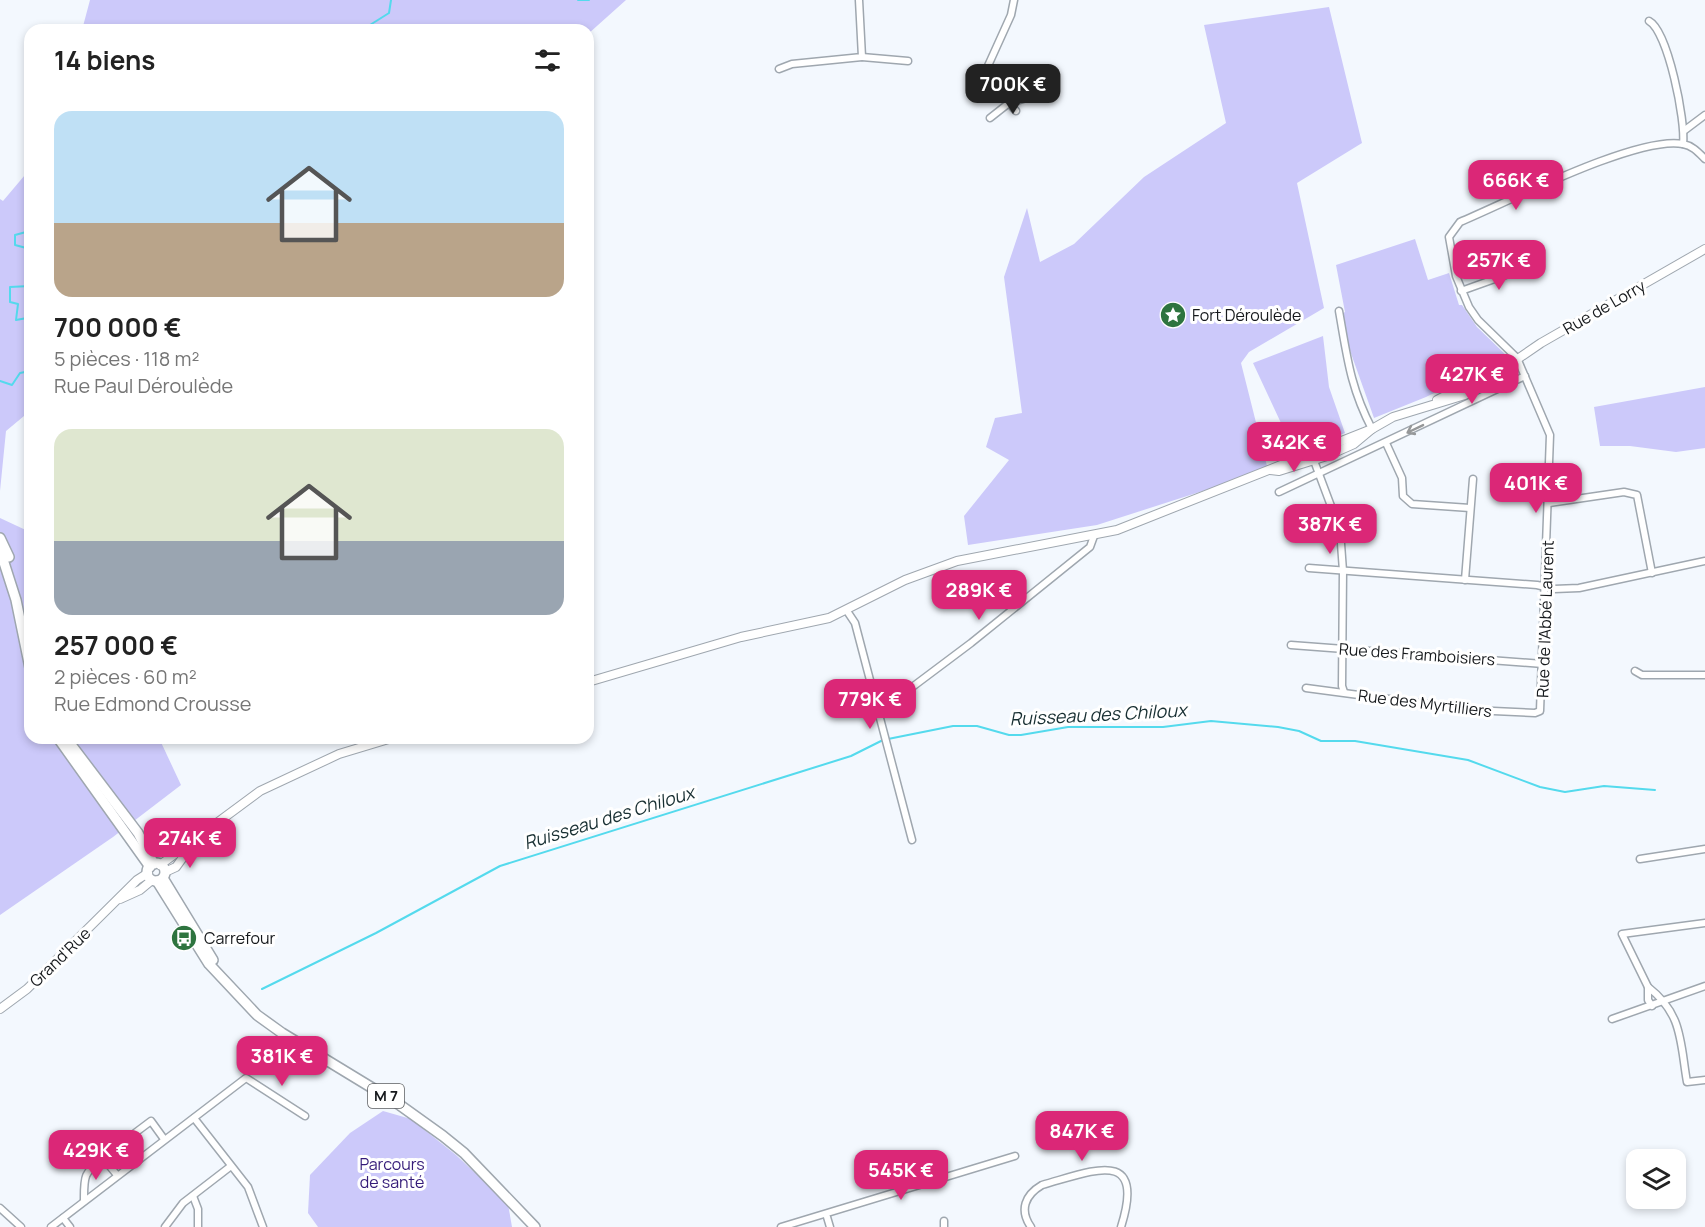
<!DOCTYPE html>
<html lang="fr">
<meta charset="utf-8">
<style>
:root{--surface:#fff;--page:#f6f6f6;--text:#222;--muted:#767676;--accent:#db2777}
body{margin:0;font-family:Manrope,sans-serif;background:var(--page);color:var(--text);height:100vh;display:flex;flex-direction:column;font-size:22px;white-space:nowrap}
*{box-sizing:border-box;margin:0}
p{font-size:20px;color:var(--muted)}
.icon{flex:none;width:33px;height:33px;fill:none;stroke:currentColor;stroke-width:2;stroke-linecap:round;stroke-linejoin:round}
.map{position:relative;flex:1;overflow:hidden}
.drawer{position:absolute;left:24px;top:24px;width:570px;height:720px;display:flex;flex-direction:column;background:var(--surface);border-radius:18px;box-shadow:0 3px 9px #0003}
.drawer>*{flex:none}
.controls{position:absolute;left:1626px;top:1149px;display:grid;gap:12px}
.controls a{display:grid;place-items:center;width:60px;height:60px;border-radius:12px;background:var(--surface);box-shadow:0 3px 9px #0003;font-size:30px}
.price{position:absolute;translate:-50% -51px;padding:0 14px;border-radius:12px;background:var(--accent);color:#fff;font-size:20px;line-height:39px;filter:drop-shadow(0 2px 3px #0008)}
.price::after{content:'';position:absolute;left:50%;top:36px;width:18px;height:14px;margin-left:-9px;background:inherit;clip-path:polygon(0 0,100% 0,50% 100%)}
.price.on{background:#222;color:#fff}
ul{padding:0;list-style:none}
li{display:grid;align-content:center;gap:12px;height:318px;padding:0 30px}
li span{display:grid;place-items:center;height:186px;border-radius:18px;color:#555}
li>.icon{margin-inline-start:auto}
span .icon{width:108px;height:108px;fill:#fffc;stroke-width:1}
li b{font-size:26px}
h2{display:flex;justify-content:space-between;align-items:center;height:72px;padding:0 30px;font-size:26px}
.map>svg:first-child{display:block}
.green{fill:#ccc9fa}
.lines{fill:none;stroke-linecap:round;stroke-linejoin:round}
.stream{stroke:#54daed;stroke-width:2}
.minor-casing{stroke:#9fa7af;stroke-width:9}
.tertiary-casing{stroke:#9fa7af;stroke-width:10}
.primary-casing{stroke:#9fa7af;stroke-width:12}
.minor{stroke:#fff;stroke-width:6}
.tertiary{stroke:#fff;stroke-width:8}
.primary{stroke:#fff;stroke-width:9}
.oneway{stroke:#969899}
.labels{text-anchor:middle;stroke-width:6;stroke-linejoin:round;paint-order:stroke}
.shield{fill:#fff;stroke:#5c5e60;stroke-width:1.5}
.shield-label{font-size:15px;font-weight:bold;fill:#16191c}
.street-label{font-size:16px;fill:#16191c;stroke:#fff}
.poi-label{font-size:16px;fill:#16191c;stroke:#fff;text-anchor:start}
.park-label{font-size:16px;fill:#351c79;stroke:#fff}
.water-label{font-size:18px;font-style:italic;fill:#182f32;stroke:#fff}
</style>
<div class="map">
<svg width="1705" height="1227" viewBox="0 0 1705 1227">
<rect width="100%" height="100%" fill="#f3f8fe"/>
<g class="green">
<polygon points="90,0 626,0 588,34 588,30 82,30"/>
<polygon points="1329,7 1362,143 1297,183 1324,308 1249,352 1241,363 1268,470 1097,525 968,545 964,516 1009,460 986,447 995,418 1022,413 1004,277 1027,208 1040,262 1074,244 1144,177 1226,123 1204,25"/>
<polygon points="30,169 30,411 6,431 0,491 0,199 3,201"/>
<polygon points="1415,239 1428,280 1449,273 1459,305 1462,305 1477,327 1506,355 1479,365 1481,370 1426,397 1374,418 1348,345 1342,314 1345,312 1336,265"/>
<polygon points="1323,336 1329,387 1345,433 1295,453 1253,363"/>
<polygon points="1705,387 1705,448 1676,452 1630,446 1600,446 1594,407"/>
<polygon points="0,518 30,532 30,738 159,738 181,785 113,837 0,915"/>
<polygon points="383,1111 411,1119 456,1155 508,1204 512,1227 318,1227 308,1213 310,1175 350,1133"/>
</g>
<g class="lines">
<g class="stream">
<polyline points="578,0 589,0"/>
<polyline points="362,30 389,13 391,0"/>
<polyline points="30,227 26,232 15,235 15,245 30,249"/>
<polyline points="30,254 26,265 30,267"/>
<polyline points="30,286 10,287 10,302 18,304 16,320 27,318 30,322"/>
<polyline points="0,381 12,385 20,373 30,371"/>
<polyline points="262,989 376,933 500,866 851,756 883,740 953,726 977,726 1009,735 1021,735 1068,727 1163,727 1211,721 1278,727 1299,731 1321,741 1355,741 1468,760 1540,787 1565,792 1604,786 1655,790"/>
</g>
<g class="minor-casing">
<g id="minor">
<polyline points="1014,0 1011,15 987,68 993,84 1016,111"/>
<path d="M1649,21C1668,31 1686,122 1683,144"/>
<polyline points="862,57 908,61"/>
<polyline points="779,69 792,64 862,57 859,0"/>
<polyline points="990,118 1009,103 1030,97"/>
<polyline points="1685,130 1705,115"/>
<polyline points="1461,291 1528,267"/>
<path d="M1339,311C1347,356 1350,387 1372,429"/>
<polyline points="1386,443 1402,478 1403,496 1412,504 1470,508"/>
<polyline points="1313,458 1340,530 1343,571 1342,686 1344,692"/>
<polyline points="1279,492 1525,376"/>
<polyline points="1549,503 1624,492 1637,495 1652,573"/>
<polyline points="1309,568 1537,585 1554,589 1579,588 1705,561"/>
<polyline points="1465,580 1473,479"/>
<polyline points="847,611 855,623 912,840"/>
<polyline points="1291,645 1543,664"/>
<polyline points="1635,671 1642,675 1705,675"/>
<path d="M1306,688L1472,710L1535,713L1540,711L1550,435L1517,358L1478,320L1469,307L1456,276L1449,237L1460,222C1508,202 1638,135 1683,144C1693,146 1698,152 1705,159"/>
<polyline points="879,712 971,643 1090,547 1094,536"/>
<polyline points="1640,859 1705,849"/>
<path d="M1648,987C1683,1014 1680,1042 1687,1082L1705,1080"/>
<polyline points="1652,1006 1648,1000 1648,987 1622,934 1705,923"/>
<polyline points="1612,1019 1705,986"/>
<polyline points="194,1118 248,1187 263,1227"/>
<polyline points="135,1162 132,1151 135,1133 151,1121 164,1139"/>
<polyline points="193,1196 198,1209 198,1227"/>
<path d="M84,1201C84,1177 83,1173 103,1158L117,1175"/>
<polyline points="0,1208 21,1227"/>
<polyline points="827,1217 830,1227"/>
<polyline points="63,1218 70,1227"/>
<polyline points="51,1227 246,1078 305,1116"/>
<polyline points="165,1227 183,1203 231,1166"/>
<polyline points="781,1227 1015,1156"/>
<polyline points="944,1227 944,1221"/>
<path d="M1031,1227C1019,1210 1025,1195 1042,1185C1090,1172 1147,1145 1121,1227"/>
</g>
</g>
<g class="tertiary-casing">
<g id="tertiary">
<polyline points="1437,400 1493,371"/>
<polyline points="1270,470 1279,471 1327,456 1354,444 1372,429 1393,417 1465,395 1541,343 1705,249"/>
<polyline points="588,682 741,637 829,618 905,580 957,561 1117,530 1372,429"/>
<polyline points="160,865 260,791 339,754 392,738"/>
<polyline points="165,872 176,867 192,845"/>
<polyline points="120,899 140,890 152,880"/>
<polyline points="0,1009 27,989 137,880 148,873"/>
</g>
</g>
<g class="primary-casing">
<g id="primary">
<polyline points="0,538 9,557"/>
<polyline points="0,550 16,600 30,668"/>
<polyline points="58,738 150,867"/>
<polyline points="66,738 138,833 154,864"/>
<circle cx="156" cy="872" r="9"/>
<polyline points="163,878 213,960"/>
<polyline points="157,881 209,964 257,1015 282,1033 397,1103 443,1136 464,1153 535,1227"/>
</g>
</g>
<use href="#minor" class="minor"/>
<use href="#tertiary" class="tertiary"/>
<use href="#primary" class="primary"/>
</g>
<defs><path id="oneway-shaft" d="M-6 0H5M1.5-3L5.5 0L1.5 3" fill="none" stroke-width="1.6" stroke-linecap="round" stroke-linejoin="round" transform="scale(1.5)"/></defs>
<use class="oneway" href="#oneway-shaft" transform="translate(1415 429) rotate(154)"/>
<defs>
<g id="sight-disc" transform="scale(1.35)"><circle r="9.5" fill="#2e743f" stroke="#fff"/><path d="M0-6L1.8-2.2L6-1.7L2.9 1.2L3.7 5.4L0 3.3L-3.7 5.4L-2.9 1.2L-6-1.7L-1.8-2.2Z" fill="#fff"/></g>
<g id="bus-disc" transform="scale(1.35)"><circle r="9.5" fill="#2e743f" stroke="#fff"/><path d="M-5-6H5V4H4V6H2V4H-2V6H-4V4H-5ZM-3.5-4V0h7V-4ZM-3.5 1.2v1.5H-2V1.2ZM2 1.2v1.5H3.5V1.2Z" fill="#fff"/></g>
</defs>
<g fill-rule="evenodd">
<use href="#sight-disc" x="1173" y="315"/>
<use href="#bus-disc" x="184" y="938"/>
</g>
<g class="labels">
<rect class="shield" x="368" y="1084" width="36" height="24" rx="4.5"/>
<g class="shield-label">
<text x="386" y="1101">M 7</text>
</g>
<g class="street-label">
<text transform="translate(1604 307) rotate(-30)" y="6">Rue de Lorry</text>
<text transform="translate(1545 619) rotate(-88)" y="6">Rue de l'Abbé Laurent</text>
<text transform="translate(1417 654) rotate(4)" y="6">Rue des Framboisiers</text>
<text transform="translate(1425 703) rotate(7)" y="6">Rue des Myrtilliers</text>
<text transform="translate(60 957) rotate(-44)" y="6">Grand'Rue</text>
</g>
<g class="poi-label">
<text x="1192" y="321">Fort Déroulède</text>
<text x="204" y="944">Carrefour</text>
</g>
<g class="park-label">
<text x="392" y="1170">Parcours<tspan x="392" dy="18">de santé</tspan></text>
</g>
<g class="water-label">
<text transform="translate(1098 715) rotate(-3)" y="6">Ruisseau des Chiloux</text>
<text transform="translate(609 818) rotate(-17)" y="6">Ruisseau des Chiloux</text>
</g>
</g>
</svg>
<div class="controls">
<a><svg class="icon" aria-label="layers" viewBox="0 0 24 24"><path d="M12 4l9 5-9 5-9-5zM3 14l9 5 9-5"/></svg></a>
</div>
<b class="price on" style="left:1013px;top:115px">700K €</b>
<b class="price" style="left:1516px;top:211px">666K €</b>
<b class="price" style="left:1499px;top:291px">257K €</b>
<b class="price" style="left:1472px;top:405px">427K €</b>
<b class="price" style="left:1294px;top:473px">342K €</b>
<b class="price" style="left:1536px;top:514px">401K €</b>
<b class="price" style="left:1330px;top:555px">387K €</b>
<b class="price" style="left:979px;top:621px">289K €</b>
<b class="price" style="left:870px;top:730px">779K €</b>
<b class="price" style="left:190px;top:869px">274K €</b>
<b class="price" style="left:282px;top:1087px">381K €</b>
<b class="price" style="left:1082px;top:1162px">847K €</b>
<b class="price" style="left:96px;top:1181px">429K €</b>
<b class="price" style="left:901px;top:1201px">545K €</b>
<section class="drawer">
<h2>14 biens<svg class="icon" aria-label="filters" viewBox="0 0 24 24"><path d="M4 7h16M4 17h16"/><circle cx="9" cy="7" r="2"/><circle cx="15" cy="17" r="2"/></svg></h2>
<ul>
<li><span style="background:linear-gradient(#bfe0f5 60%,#b9a48a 0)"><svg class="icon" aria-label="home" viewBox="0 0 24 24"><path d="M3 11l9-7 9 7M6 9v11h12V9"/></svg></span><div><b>700 000 €</b><p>5 pièces · 118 m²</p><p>Rue Paul Déroulède</p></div></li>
<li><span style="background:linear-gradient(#dfe7d0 60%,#9aa5b1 0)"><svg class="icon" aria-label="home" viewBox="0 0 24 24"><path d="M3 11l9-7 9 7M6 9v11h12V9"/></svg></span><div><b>257 000 €</b><p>2 pièces · 60 m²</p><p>Rue Edmond Crousse</p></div></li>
</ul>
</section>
</div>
